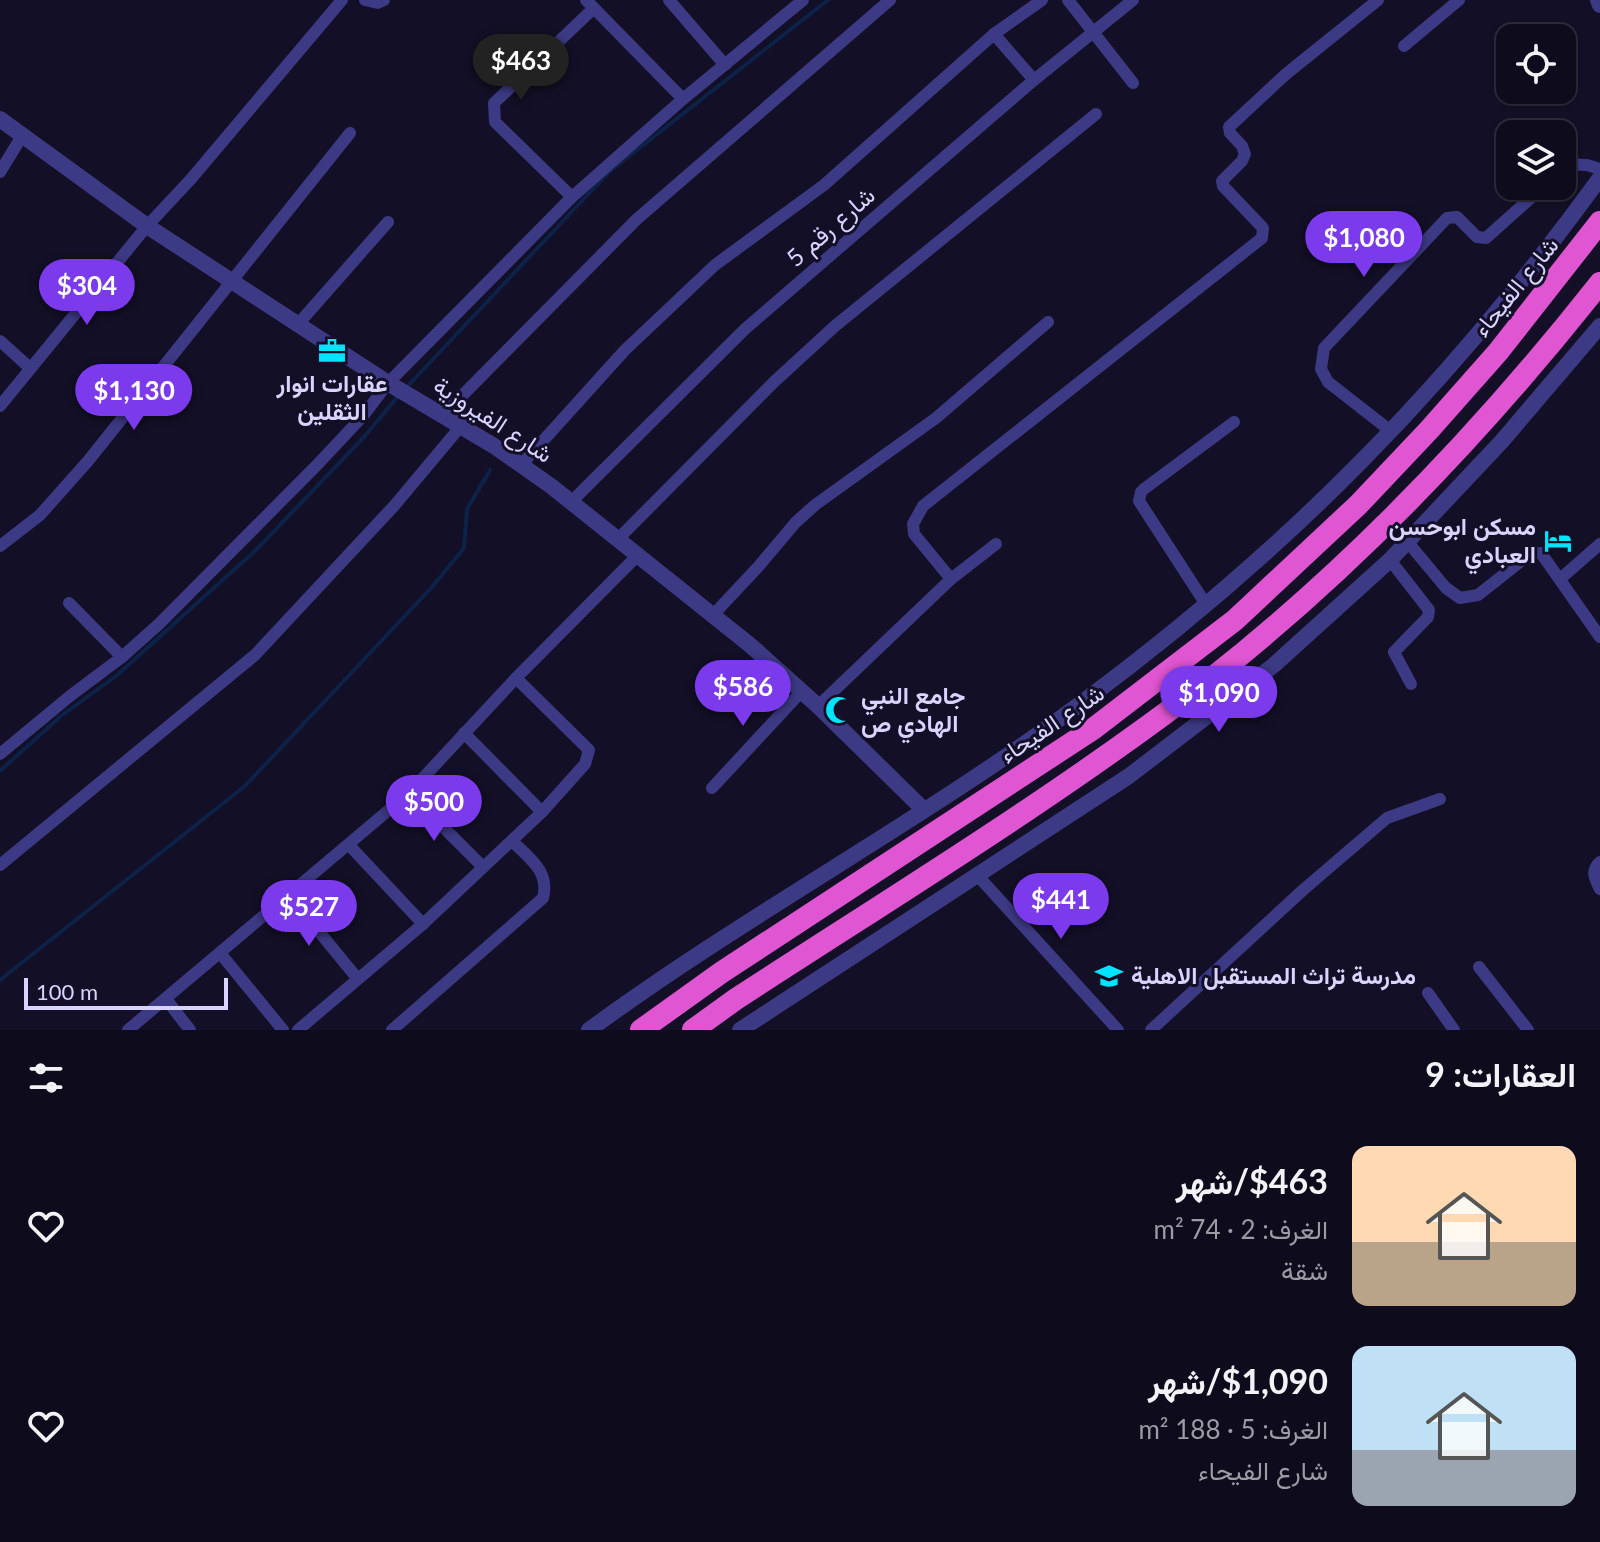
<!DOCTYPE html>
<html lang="ar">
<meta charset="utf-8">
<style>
:root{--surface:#0e0b1c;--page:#171425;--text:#f1f3f6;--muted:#9b9ba3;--line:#2e2b3b;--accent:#7c3aed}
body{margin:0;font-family:Lato,Vazirmatn,sans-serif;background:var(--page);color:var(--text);direction:rtl;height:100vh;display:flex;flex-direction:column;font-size:30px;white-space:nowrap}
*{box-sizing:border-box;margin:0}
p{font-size:26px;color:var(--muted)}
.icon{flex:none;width:44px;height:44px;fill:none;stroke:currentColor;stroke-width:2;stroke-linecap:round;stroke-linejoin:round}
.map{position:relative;height:1030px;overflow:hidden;direction:ltr}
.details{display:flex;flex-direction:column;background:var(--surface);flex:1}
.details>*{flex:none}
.buttons{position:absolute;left:1496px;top:24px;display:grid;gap:16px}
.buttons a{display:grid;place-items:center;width:80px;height:80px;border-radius:16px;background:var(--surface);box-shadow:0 2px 6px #0004,0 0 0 2px var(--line);font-size:40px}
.scale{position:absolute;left:24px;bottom:20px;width:204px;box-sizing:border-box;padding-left:8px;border:4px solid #d9d4ff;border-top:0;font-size:22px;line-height:28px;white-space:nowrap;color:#d9d4ff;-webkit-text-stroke:6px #130f26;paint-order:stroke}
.price{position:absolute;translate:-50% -68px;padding:0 18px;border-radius:28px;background:var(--accent);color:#fff;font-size:26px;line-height:52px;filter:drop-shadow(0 2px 4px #0008)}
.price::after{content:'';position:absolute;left:50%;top:48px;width:24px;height:18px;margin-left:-12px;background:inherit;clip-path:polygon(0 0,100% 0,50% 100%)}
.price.current{background:#222;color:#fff}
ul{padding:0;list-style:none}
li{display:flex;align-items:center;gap:24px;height:200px;padding:0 24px}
li span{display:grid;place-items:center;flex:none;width:224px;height:160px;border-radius:16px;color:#555}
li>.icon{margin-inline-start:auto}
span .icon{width:96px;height:96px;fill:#fffc;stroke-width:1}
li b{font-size:34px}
h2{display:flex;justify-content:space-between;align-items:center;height:96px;padding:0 24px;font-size:34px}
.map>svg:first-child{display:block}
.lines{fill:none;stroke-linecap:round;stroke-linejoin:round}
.stream{stroke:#0c2248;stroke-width:4}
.minor{stroke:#3d3a85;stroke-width:12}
.tertiary{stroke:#3d3a85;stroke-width:16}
.trunk{stroke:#e055d1;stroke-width:22}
.labels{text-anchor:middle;stroke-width:6;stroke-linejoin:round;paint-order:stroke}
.street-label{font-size:24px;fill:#d9d4ff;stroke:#130f26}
.poi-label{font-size:24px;font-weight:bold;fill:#d9d4ff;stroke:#130f26;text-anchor:start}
</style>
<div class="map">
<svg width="1600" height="1030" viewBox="0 0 1600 1030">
<rect width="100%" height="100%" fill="#130f26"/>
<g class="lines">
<g class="stream">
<polyline points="405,389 610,171 828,0"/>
<polyline points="0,771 61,716 116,676 256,550 364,437 399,395"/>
<polyline points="0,980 245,786 432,587 464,548 467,509 490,470"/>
</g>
<g class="minor">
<polyline points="365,0 378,3 384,0"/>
<polyline points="586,0 683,99"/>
<polyline points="669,0 725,65"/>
<polyline points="1068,0 1133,83"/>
<polyline points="994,34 1034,80"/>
<polyline points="1404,46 1459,0"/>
<polyline points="1562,164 1587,165 1600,169"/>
<polyline points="0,172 22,136"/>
<polyline points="572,197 495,122 494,103 594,8"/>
<polyline points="299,323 388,222"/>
<polyline points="0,341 30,368"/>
<polyline points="0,406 147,226 191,179 342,0"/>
<polyline points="443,415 637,219 890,0"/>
<polyline points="1392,432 1328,382 1321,369 1324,348 1447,218 1457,217 1477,237 1486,238 1544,186"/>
<polyline points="522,464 625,350 715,265 824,185 994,34 1042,0"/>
<polyline points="571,502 745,329 1034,80 1133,0"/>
<polyline points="619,538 775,381 835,326 1096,114"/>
<polyline points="1406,540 1446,588 1460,598 1478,595 1530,554 1541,553 1600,637"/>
<polyline points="0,546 40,515 88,461 350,133"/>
<polyline points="1390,560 1429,610 1428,617 1394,652 1411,684"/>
<polyline points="951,579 914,534 913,524 923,506 1262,238 1263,228 1223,186 1222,181 1242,161 1245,154 1242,146 1230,133 1229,127 1286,74 1378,0"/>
<polyline points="1560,579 1600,544"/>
<polyline points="69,603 122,657"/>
<polyline points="1207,606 1139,501 1141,492 1144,489 1234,422"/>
<polyline points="713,615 758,567 796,522 815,505 936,418 1048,322"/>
<polyline points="818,706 951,579 996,544"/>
<polyline points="464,733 542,812"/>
<polyline points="0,754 70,696 122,657 159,624 316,466 363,416 388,383 572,197 683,99 803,0"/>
<polyline points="712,788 801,692"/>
<polyline points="409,793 483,867"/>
<polyline points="349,845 423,924"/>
<path d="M1600,862C1590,871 1595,879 1600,889"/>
<polyline points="0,865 255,655 394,506 461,426"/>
<polyline points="978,876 1118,1030"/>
<polyline points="289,895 357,978"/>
<polyline points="220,953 283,1030"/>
<polyline points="1479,967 1528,1030"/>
<polyline points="1428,993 1454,1030"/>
<polyline points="166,999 190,1030"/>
<polyline points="128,1030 409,793 516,678 639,554"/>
<polyline points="298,1030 423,924 542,812 585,764 589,750 516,678"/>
<path d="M392,1030L543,898C550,871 529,858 512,841"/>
<polyline points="1151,1030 1303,890 1387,818 1440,799"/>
</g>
<g class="tertiary">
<polyline points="1598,0 1600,5"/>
<polyline points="0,119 147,226 388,383 494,446 551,486 750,645 818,706 923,809"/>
<path d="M589,1030C747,914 922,821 1080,704C1287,551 1449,386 1600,178"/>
<polyline points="740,1030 1129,776 1274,665 1390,560 1502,441 1600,326"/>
</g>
<g class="trunk">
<polyline points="641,1030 722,972 1093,729 1235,620 1358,505 1429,430 1498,352 1600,222"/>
<path d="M693,1030L736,999C894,896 1057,797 1207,682C1355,566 1484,430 1600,283"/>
</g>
</g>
<defs>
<g id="office-bare" transform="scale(2.16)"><path d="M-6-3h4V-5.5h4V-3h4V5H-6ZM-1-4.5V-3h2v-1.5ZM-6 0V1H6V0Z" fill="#00e5ff" stroke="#130f26" stroke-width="2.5" paint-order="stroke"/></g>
<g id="hotel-bare" transform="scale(2.16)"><path d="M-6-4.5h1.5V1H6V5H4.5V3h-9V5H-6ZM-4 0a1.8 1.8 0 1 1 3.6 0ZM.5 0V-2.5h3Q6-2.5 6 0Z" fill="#00e5ff" stroke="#130f26" stroke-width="2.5" paint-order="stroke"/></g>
<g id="mosque-bare" transform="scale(2.16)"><path d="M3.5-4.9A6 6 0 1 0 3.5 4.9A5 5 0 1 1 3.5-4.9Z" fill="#00e5ff" stroke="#130f26" stroke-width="2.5" paint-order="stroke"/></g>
<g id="school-bare" transform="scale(2.16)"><path d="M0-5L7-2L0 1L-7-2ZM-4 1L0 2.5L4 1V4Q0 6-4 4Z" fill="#00e5ff" stroke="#130f26" stroke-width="2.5" paint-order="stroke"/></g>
</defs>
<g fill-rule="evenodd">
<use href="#office-bare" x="332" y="351"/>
<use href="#hotel-bare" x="1558" y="541"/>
<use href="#mosque-bare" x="839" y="710"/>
<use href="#school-bare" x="1109" y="976"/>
</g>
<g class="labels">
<g class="street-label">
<text transform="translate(831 227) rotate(-41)" y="8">شارع رقم 5</text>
<text transform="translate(1516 287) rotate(-51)" y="8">شارع الفيحاء</text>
<text transform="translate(493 420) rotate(33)" y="8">شارع الفيروزية</text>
<text transform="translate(1052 724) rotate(-34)" y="8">شارع الفيحاء</text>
</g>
<g class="poi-label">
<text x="332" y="392" text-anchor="middle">عقارات انوار<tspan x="332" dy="28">الثقلين</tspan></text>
<text x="1536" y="535" text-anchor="end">مسكن ابوحسن<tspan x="1536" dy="28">العبادي</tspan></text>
<text x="861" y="704">جامع النبي<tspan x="861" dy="28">الهادي ص</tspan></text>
<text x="1131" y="984">مدرسة تراث المستقبل الاهلية</text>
</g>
</g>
</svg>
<div class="buttons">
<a><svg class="icon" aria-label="locate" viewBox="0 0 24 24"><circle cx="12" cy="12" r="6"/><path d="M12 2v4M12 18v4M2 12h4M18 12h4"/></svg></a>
<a><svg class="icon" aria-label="layers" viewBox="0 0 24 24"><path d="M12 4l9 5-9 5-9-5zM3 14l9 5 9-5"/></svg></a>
</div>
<div class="scale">100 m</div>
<b class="price current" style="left:521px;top:102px">$463</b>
<b class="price" style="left:1364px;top:279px">$1,080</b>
<b class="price" style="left:87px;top:327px">$304</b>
<b class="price" style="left:134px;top:432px">$1,130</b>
<b class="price" style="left:743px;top:728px">$586</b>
<b class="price" style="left:1219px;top:734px">$1,090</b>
<b class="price" style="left:434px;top:843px">$500</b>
<b class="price" style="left:1061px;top:941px">$441</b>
<b class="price" style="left:309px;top:948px">$527</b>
</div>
<section class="details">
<h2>العقارات: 9<svg class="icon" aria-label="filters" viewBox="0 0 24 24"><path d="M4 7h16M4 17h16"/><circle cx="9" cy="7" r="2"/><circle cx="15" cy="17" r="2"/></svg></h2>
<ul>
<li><span style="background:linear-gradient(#ffd9b3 60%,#b9a48a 0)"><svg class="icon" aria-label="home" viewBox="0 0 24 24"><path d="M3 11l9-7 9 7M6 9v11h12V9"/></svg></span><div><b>$463/شهر</b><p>الغرف: 2 · 74 m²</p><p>شقة</p></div><svg class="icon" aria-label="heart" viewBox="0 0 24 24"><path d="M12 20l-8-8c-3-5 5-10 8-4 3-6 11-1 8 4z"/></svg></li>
<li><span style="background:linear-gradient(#bfe0f5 65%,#9aa5b1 0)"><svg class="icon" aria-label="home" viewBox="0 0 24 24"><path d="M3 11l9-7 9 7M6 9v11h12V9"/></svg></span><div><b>$1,090/شهر</b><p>الغرف: 5 · 188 m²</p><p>شارع الفيحاء</p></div><svg class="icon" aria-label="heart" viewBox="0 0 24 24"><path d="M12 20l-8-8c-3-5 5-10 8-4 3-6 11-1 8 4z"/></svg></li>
</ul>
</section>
